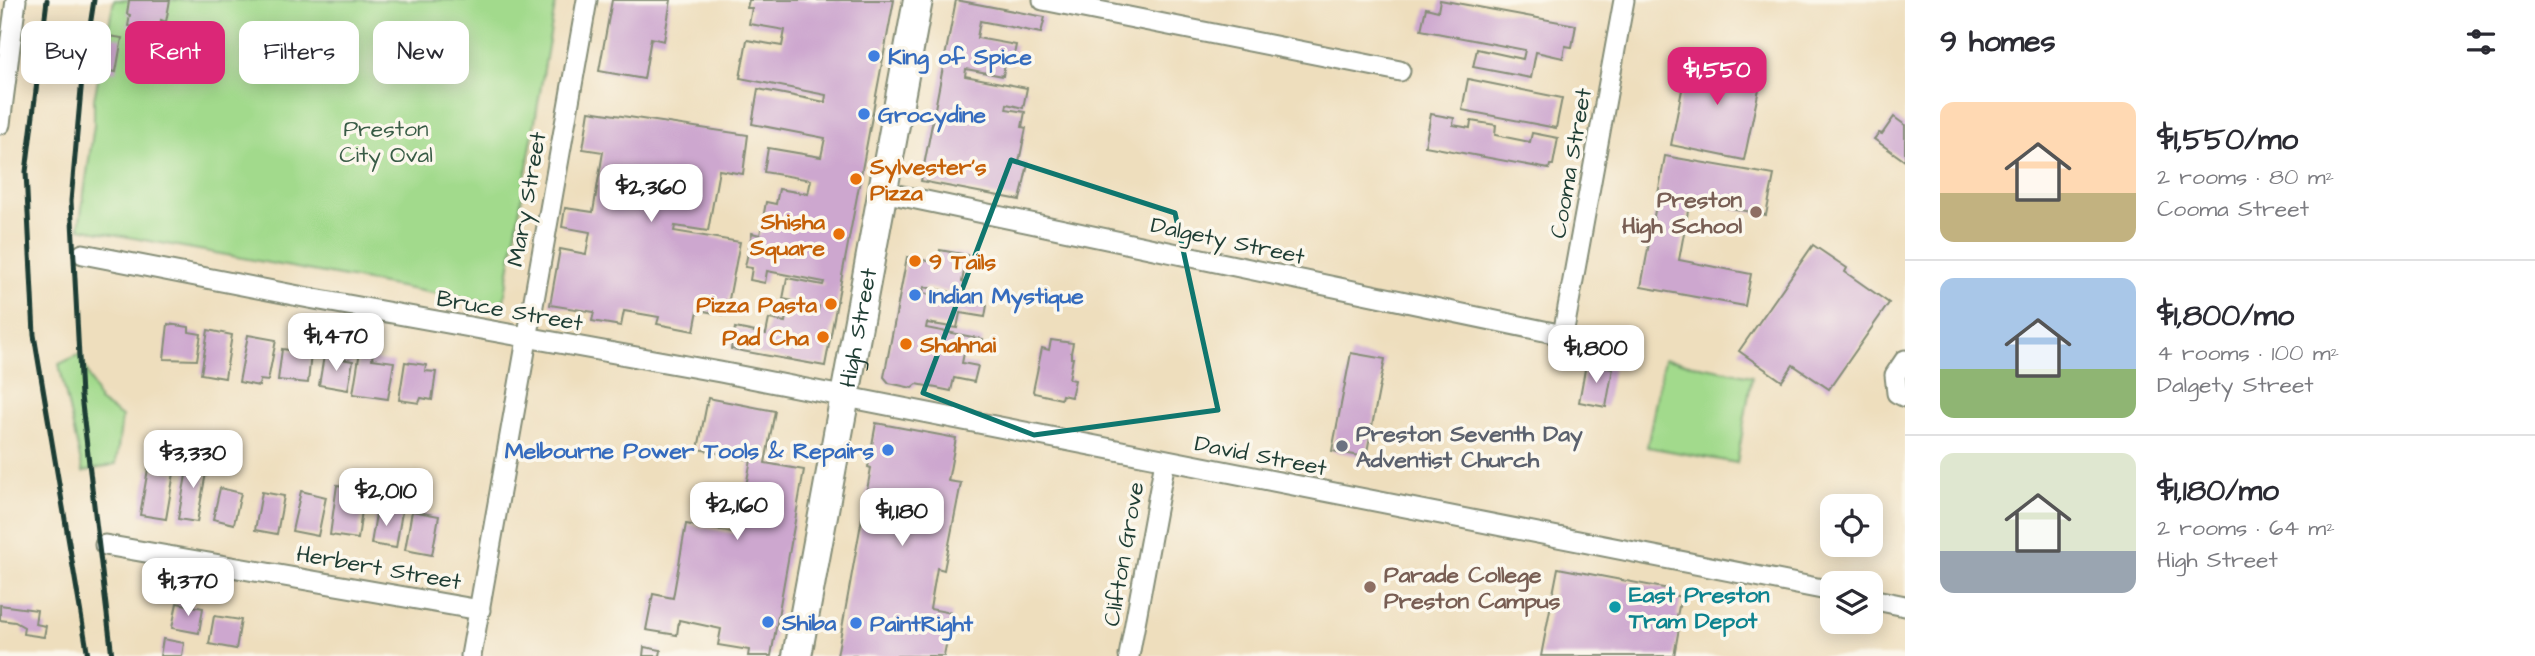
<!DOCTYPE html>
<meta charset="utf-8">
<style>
:root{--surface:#fff;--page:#f2f2f3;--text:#2b2b33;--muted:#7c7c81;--line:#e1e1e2;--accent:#db2777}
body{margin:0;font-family:"Architects Daughter",sans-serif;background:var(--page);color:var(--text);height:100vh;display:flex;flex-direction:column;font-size:26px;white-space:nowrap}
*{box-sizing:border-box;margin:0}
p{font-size:23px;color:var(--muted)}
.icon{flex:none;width:38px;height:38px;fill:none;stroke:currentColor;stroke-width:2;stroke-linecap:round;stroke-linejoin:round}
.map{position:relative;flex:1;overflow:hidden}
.sheet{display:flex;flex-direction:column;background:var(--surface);width:630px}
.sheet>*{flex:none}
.hud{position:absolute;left:21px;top:21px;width:665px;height:63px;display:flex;gap:14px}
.buttons{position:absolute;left:1820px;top:494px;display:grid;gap:14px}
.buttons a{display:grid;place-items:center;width:63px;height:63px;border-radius:14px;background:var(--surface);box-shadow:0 4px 18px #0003;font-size:35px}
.price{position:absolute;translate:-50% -60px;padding:0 16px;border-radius:14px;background:#fff;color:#222;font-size:23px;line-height:46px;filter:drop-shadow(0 2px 4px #0008)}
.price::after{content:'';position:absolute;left:50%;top:42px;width:21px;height:16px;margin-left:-10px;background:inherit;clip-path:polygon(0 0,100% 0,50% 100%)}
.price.on{background:var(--accent);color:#fff}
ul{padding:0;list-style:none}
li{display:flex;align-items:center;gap:21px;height:175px;padding:0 35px}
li+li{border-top:2px solid var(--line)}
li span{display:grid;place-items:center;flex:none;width:196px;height:140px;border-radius:14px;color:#555}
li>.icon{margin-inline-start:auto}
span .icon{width:84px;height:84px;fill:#fffc;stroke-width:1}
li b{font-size:30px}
h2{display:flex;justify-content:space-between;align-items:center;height:84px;padding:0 35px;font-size:30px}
.tag{padding:0 24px;border-radius:14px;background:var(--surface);box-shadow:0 4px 18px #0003;font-size:24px;line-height:63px}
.tag.on{background:var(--accent);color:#fff}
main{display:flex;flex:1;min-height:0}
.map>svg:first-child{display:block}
.green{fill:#a2da8c;stroke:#608c60;stroke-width:2}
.building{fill:#cda7cf;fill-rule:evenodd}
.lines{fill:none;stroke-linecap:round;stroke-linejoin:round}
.street-casing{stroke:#868e78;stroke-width:23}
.secondary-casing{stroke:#868e78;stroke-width:32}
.street{stroke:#fff;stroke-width:19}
.secondary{stroke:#fff;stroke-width:28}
.rail{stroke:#1f3d34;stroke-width:5}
.marked{fill:none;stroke:#0f766e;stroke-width:5;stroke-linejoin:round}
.shop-dot{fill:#3f7fe0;stroke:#fbf7ec;stroke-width:2.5}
.food-dot{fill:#e8710a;stroke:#fbf7ec;stroke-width:2.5}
.education-dot{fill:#8d6e63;stroke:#fbf7ec;stroke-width:2.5}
.worship-dot{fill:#6b7280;stroke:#fbf7ec;stroke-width:2.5}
.culture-dot{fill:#0f9aa8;stroke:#fbf7ec;stroke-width:2.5}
.labels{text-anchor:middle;stroke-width:7;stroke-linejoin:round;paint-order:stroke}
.shop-label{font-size:23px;font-weight:bold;fill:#366cbe;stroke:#fbf7ec;text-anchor:start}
.park-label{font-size:23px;fill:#395c46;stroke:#fbf7ec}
.street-label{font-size:23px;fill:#1f3d34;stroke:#fbf7ec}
.food-label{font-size:23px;font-weight:bold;fill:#c56008;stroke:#fbf7ec;text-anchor:start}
.education-label{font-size:23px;font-weight:bold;fill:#785e54;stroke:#fbf7ec;text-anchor:end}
.worship-label{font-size:23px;font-weight:bold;fill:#5b616d;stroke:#fbf7ec;text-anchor:start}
.culture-label{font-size:23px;font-weight:bold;fill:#0d838f;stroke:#fbf7ec;text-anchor:start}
</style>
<main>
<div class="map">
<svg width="1905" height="656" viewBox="0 0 1905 656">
<rect width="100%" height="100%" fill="#fbf7ec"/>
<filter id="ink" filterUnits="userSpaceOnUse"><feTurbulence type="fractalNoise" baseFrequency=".0143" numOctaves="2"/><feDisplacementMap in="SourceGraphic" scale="14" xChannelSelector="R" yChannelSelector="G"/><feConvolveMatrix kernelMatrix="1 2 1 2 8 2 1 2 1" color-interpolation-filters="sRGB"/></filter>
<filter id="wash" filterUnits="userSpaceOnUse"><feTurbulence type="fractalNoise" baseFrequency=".00686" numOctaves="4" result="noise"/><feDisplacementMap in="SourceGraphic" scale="28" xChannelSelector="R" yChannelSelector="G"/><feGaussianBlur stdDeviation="1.57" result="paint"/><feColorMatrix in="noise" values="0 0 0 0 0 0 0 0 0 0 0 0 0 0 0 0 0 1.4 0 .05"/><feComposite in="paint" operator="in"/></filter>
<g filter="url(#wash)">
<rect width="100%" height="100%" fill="#eedebd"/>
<g class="green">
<polygon points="114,0 556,0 503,306 79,228 94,125 94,99"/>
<polygon points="80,354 99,401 122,417 116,464 83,472 59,364"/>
<polygon points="1664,359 1752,376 1737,463 1647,447"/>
</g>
<g id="blocks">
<g class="building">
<polygon points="129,0 170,0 166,22 161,20 159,31 128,26 130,15 127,14"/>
<polygon points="612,0 671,0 664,41 651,38 644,79 599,71"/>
<polygon points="749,0 894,0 825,366 731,349 735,328 766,334 769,319 785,322 788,305 818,311 819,306 783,299 787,278 823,285 824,282 767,271 765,283 750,280 752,268 745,267 752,233 760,235 766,202 776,204 779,189 808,194 811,180 764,172 768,148 821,157 825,138 752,124 758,89 825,102 826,95 740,78 747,40 782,46 785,30 749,24 752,8 747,8"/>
<polygon points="956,0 1045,17 1041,33 980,21 977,38 1016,45 1012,65 1005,63 1003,76 966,69 965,76 1027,88 1023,108 1007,104 1006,109 1025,112 1022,127 1026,128 1019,162 1028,164 1020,200 921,181"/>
<polygon points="1440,0 1576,25 1572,47 1565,46 1563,58 1536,52 1531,78 1473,67 1477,49 1523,59 1525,50 1421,30 1426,8 1438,11"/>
<polygon points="109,36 122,38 116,72 103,70"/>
<polygon points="1689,55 1763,70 1744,160 1671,145"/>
<polygon points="1468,79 1562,98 1556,128 1462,110"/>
<polygon points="589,111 748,135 743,174 719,170 708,231 675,226 674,231 740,242 726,315 698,310 694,331 657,324 659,317 624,311 621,326 592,321 594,312 550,305 560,249 586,254 590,232 562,227 565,208 593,212 603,152 583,149"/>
<polygon points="1431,114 1454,118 1453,125 1470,128 1471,121 1496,125 1495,135 1530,142 1532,133 1558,138 1553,165 1550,165 1549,169 1425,146"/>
<polygon points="1894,117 1905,125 1905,161 1874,139 1879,133 1882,134"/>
<polygon points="1665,156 1774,175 1766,215 1690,200 1679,260 1751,274 1745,306 1641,287"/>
<polygon points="1813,245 1847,268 1845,272 1889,303 1829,389 1793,365 1782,381 1739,351"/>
<path d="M940,250L967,255L962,282L966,283L962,301L987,305L985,317L960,313L957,328L927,323L926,328L983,339L980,351L965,348L962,363L978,366L974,382L954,378L951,391L917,384L912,388L889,383L884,377L907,257L938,263ZM924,287L950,292L949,298L923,293Z"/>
<polygon points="168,324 189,327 189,332 201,334 197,360 164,359"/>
<polygon points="208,330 232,335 225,378 201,374"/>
<polygon points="248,335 276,340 268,381 260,380 259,386 239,382"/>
<polygon points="1051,340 1073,343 1071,353 1071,358 1073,358 1069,379 1075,380 1071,397 1062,395 1061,399 1034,393 1033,391 1042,348 1049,350"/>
<polygon points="282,349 311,353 308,383 278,380"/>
<polygon points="360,351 373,353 372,359 394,362 388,399 353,394"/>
<polygon points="1351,353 1385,359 1366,457 1332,451"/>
<polygon points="324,356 353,361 348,390 319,385"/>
<polygon points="405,362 426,365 425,371 436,372 432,400 421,398 419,403 399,400"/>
<polygon points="1586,364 1613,368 1606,407 1579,402"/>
<polygon points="708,398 775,411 765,463 804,470 771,656 748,656 749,650 718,645 721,629 679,620 677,635 646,630 653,594 673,598 686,524 738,534 742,506 730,504 732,489 745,491 751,460 698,449"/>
<polygon points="876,423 956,438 948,481 961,483 944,570 937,568 930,609 952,613 944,656 837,656 871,468 868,467"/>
<polygon points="189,459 208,462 197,522 178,519"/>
<polygon points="148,469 174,473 166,519 140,515"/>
<polygon points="337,485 365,489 358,539 330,535"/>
<polygon points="220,488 241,493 234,524 213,519"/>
<polygon points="301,491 326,497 318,536 292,531"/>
<polygon points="262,492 284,496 277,534 255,530"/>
<polygon points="377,508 402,512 396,548 371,544"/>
<polygon points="412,511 439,516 432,555 405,550"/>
<polygon points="1558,568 1669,589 1668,594 1681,597 1677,616 1681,617 1674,656 1541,656"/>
<polygon points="177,603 203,608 199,633 172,628"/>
<polygon points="0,605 37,610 35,624 46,626 44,637 23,634 24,627 15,622 0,620"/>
<polygon points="214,616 241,620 236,649 209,644"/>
<polygon points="163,639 184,643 182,656 160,656"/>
<polygon points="644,647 661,650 660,656 643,656"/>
</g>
</g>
</g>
<g filter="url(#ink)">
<use href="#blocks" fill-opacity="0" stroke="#868e78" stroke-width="2"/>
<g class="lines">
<g class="street-casing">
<g id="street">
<polyline points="1043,0 1400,71"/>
<polyline points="0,124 16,0"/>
<polyline points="883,192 1563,335 1624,0"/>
<polyline points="83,254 309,298 720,372 1832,591"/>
<polyline points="1905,360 1895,375 1897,393 1905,397"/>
<polyline points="105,545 480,610"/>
<polyline points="1871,599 1905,606"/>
<polyline points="471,656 587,0"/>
<polyline points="1129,656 1165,461"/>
</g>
</g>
<g class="secondary-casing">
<g id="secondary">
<path id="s1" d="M797,656L918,0"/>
</g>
</g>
<use href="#street" class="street"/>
<use href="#secondary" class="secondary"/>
<g class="rail">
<polyline points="47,0 26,172 34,335 88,656"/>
<polyline points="94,0 82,78 71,201 81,396 112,656"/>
</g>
</g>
</g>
<path class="marked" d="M1011,160L1175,213L1218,410L1034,435L923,393Z"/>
<g class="shop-dot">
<circle cx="874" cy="56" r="7"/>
<circle cx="864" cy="114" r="7"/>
<circle cx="915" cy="295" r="7"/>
<circle cx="888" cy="450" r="7"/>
<circle cx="768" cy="622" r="7"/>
<circle cx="856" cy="623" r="7"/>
</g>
<g class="food-dot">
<circle cx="856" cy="179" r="7"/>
<circle cx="839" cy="234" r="7"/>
<circle cx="915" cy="261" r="7"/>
<circle cx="831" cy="304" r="7"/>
<circle cx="823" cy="337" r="7"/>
<circle cx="906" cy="344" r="7"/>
</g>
<g class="education-dot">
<circle cx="1756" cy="212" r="7"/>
<circle cx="1370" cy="587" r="7"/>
</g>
<circle class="worship-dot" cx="1342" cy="446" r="7"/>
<circle class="culture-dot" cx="1615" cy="607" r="7"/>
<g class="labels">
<g class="shop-label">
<text x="888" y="64">King of Spice</text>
<text x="878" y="122">Grocydine</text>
<text x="929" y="303">Indian Mystique</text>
<text x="874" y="458" text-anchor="end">Melbourne Power Tools &amp; Repairs</text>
<text x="782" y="630">Shiba</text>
<text x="870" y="631">PaintRight</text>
</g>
<g class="park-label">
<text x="386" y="136">Preston<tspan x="386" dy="26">City Oval</tspan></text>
</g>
<g class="street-label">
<text transform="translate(1570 163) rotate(-80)" y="8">Cooma Street</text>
<text transform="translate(526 199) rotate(-80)" y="8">Mary Street</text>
<text transform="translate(1228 240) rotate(12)" y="8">Dalgety Street</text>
<text transform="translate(510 310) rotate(10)" y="8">Bruce Street</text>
<text dy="8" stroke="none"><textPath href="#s1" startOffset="334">High Street</textPath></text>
<text transform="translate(1261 455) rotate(11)" y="8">David Street</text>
<text transform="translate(1123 554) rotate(-80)" y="8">Clifton Grove</text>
<text transform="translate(379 567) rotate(10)" y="8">Herbert Street</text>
</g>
<g class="food-label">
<text x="870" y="174">Sylvester’s<tspan x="870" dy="26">Pizza</tspan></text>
<text x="825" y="229" text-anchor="end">Shisha<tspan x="825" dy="26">Square</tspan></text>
<text x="929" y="269">9 Tails</text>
<text x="817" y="312" text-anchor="end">Pizza Pasta</text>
<text x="809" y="345" text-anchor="end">Pad Cha</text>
<text x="920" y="352">Shahnai</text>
</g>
<g class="education-label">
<text x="1742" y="207">Preston<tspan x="1742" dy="26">High School</tspan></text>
<text x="1384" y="582" text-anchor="start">Parade College<tspan x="1384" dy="26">Preston Campus</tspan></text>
</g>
<g class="worship-label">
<text x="1356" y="441">Preston Seventh Day<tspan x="1356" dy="26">Adventist Church</tspan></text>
</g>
<g class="culture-label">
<text x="1629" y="602">East Preston<tspan x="1629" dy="26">Tram Depot</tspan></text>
</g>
</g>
</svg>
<div class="buttons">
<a><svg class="icon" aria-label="locate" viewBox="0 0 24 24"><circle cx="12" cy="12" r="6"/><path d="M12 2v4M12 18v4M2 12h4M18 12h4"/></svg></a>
<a><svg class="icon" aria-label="layers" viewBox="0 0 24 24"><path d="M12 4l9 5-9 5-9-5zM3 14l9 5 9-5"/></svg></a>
</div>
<b class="price on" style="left:1717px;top:107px">$1,550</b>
<b class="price" style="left:651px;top:224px">$2,360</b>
<b class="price" style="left:336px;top:373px">$1,470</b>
<b class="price" style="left:1596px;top:385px">$1,800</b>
<b class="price" style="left:193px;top:490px">$3,330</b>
<b class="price" style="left:386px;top:528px">$2,010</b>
<b class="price" style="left:737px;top:542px">$2,160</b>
<b class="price" style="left:902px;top:548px">$1,180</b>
<b class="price" style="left:188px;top:618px">$1,370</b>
<div class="hud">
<a class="tag">Buy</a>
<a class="tag on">Rent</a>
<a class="tag">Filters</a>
<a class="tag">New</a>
</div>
</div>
<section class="sheet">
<h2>9 homes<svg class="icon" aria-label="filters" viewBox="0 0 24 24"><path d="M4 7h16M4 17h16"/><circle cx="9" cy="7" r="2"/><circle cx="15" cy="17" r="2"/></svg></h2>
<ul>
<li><span style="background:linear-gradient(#ffd9b3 65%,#c2b280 0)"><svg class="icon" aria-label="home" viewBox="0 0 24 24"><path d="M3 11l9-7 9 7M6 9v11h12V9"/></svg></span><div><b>$1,550/mo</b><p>2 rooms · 80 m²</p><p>Cooma Street</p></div></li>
<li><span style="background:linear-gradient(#a9c7e8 65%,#8fb573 0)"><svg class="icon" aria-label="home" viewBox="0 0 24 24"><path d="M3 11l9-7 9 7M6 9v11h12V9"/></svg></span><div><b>$1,800/mo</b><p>4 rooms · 100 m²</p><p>Dalgety Street</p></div></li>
<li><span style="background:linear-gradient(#dfe7d0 70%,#9aa5b1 0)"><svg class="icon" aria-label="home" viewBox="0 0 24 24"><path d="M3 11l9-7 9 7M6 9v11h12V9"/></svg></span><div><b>$1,180/mo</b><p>2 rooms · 64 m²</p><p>High Street</p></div></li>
</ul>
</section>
</main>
